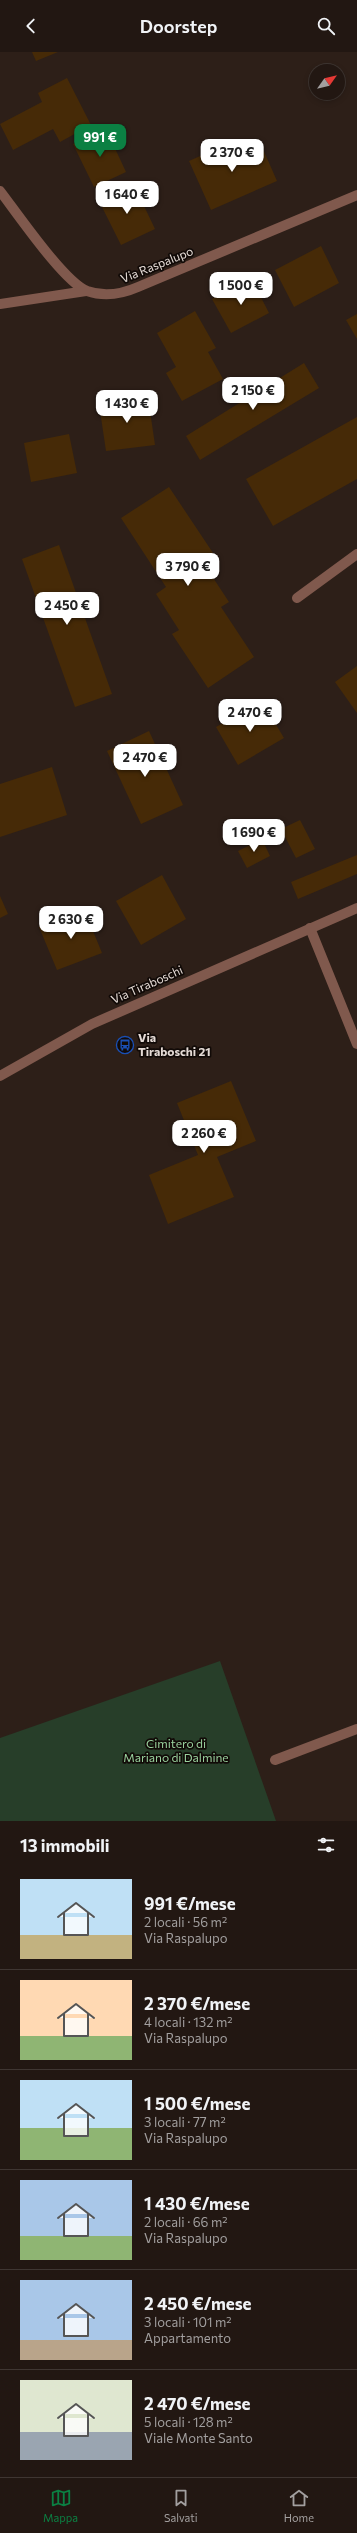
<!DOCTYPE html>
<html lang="it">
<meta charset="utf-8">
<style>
:root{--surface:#221712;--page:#2e2420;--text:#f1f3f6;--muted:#a29f9f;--line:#3f3632;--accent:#0b8043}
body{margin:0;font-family:Commissioner,sans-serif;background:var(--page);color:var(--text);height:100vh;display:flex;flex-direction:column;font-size:15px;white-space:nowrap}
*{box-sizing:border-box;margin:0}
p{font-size:13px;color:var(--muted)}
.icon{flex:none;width:22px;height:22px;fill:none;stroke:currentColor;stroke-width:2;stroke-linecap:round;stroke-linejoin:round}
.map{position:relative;height:1769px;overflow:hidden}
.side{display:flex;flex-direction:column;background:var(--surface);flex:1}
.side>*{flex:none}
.needle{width:26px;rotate:56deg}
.tools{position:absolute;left:309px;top:12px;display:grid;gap:8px}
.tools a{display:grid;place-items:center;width:36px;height:36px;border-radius:50%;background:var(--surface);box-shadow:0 2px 6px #0003,0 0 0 1px var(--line);font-size:20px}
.price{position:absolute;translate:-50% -34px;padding:0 9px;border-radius:8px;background:#fff;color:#222;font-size:13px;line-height:26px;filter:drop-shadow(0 1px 2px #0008)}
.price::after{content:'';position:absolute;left:50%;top:24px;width:12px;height:9px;margin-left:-6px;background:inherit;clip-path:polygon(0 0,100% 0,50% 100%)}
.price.on{background:var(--accent);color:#fff}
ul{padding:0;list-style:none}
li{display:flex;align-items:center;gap:12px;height:100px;padding:0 20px}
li+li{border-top:1px solid var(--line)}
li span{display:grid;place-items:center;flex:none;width:112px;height:80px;border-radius:0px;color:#555}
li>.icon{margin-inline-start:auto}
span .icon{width:48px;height:48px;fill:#fffc;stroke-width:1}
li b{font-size:17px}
h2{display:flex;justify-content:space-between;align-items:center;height:48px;padding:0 20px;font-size:17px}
header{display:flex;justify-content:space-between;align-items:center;height:52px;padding:0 20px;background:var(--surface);font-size:18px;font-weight:600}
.menu{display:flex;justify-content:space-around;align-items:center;height:56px;border-top:1px solid var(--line);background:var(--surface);font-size:11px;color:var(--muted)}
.menu a{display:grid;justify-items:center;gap:2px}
.menu .on{color:var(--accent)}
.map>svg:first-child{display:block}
.green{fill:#273e29}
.building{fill:#462a07}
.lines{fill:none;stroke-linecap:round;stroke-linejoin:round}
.minor{stroke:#80594d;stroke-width:10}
.labels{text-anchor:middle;stroke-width:3.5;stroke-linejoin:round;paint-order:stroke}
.street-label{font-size:12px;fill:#e5dbd6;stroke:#110a07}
.poi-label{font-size:12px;font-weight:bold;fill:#e5dbd6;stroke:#110a07;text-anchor:start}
.park-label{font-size:12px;fill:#9ad29e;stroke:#110a07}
</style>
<header><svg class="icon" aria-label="back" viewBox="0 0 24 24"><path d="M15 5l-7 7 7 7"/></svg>Doorstep<svg class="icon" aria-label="search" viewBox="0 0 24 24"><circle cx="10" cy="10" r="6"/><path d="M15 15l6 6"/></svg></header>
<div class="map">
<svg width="357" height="1769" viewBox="0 0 357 1769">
<rect width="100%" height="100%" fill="#2d1f18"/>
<polygon class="green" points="220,1609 276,1769 0,1769 0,1686"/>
<g class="building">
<polygon points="32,0 58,0 36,9"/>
<polygon points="67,26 91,73 60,90 53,77 13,98 0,72 42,50 38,41"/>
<polygon points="106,77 126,120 94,135 73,92"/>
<polygon points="259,88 277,129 211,158 189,109 234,89 238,97"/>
<polygon points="134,133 155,177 121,193 99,149"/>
<polygon points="321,194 339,231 294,255 275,218"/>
<polygon points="251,226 269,261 231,281 212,247"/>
<polygon points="195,259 216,296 208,300 223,327 182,349 166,321 176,315 157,281"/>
<polygon points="357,262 357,287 346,268"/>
<polygon points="304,311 319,336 200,408 186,384"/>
<polygon points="148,345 155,393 106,399 99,352"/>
<polygon points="357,365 357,427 273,474 246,427"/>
<polygon points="69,382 77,421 31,430 24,391"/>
<polygon points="169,435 213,501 202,509 229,550 221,555 254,605 208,636 172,582 179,578 156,542 166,535 121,466"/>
<polygon points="59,493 112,642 75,655 22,507"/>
<polygon points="357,614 357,661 335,630"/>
<polygon points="262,649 284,686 238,713 216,675"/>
<polygon points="149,679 183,753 141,772 107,699"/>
<polygon points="52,715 67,763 0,785 0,732"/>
<polygon points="300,768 315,797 296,806 281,777"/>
<polygon points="262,787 270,804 247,816 238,799"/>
<polygon points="357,803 357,822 298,847 291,830"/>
<polygon points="162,823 186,867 141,893 116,849"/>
<polygon points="0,844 8,862 0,866"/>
<polygon points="84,857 102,901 57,918 39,875"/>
<polygon points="231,1029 256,1089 217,1105 234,1145 168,1172 149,1123 198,1103 177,1051"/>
</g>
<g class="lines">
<g class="minor">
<path d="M0,139C17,161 64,230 87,239C104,245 122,242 138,235L357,143"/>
<polyline points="0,252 86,239"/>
<polyline points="297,546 357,502"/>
<polyline points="310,876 357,992"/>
<polyline points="0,1024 92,972 357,856"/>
<polyline points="275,1708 357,1677"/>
</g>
</g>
<defs>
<g id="bus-ring" transform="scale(0.9)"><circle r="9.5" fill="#110a07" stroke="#1a4fb4" stroke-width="1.5"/><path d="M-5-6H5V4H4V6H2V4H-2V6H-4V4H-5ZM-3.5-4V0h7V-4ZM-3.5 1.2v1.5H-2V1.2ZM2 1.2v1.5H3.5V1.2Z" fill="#1a4fb4"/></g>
</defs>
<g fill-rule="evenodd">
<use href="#bus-ring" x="125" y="993"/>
</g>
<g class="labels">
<g class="street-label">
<text transform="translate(157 213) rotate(-22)" y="4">Via Raspalupo</text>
<text transform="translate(147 933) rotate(-24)" y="4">Via Tiraboschi</text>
</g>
<g class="poi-label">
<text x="138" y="990">Via<tspan x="138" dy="14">Tiraboschi 21</tspan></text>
</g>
<g class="park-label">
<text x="176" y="1696">Cimitero di<tspan x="176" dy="14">Mariano di Dalmine</tspan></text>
</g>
</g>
</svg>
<div class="tools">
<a><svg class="needle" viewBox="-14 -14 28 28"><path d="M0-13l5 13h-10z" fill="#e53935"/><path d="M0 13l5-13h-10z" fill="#a29f9f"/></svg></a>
</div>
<b class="price on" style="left:100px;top:106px">991 €</b>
<b class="price" style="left:232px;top:121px">2 370 €</b>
<b class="price" style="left:127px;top:163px">1 640 €</b>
<b class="price" style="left:241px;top:254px">1 500 €</b>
<b class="price" style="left:253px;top:359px">2 150 €</b>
<b class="price" style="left:127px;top:372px">1 430 €</b>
<b class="price" style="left:188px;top:535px">3 790 €</b>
<b class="price" style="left:67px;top:574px">2 450 €</b>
<b class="price" style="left:250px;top:681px">2 470 €</b>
<b class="price" style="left:145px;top:726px">2 470 €</b>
<b class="price" style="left:254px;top:801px">1 690 €</b>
<b class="price" style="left:71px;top:888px">2 630 €</b>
<b class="price" style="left:204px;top:1102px">2 260 €</b>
</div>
<section class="side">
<h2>13 immobili<svg class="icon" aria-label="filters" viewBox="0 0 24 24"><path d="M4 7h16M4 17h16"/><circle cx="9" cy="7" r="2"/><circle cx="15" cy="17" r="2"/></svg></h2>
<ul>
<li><span style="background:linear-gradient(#bfe0f5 70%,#c2b280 0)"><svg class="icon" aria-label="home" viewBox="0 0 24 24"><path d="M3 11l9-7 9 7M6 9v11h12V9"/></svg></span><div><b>991 €/mese</b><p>2 locali · 56 m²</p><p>Via Raspalupo</p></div></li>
<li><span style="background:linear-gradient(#ffd9b3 70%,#8fb573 0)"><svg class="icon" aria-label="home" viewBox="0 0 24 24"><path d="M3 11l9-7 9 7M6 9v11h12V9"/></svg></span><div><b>2 370 €/mese</b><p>4 locali · 132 m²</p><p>Via Raspalupo</p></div></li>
<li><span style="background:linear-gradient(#bfe0f5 60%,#8fb573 0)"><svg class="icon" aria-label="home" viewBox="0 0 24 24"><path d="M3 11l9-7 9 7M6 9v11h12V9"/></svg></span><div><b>1 500 €/mese</b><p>3 locali · 77 m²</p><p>Via Raspalupo</p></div></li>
<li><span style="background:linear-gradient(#a9c7e8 70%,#8fb573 0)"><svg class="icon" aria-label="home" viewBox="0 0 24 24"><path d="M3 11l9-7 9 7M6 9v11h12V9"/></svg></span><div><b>1 430 €/mese</b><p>2 locali · 66 m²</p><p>Via Raspalupo</p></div></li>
<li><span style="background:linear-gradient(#a9c7e8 75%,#b9a48a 0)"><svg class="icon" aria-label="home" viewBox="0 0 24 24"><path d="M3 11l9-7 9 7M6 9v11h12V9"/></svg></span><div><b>2 450 €/mese</b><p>3 locali · 101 m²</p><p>Appartamento</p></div></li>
<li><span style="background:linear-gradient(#dfe7d0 65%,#9aa5b1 0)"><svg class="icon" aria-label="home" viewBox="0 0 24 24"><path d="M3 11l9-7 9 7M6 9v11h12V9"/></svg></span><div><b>2 470 €/mese</b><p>5 locali · 128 m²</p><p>Viale Monte Santo</p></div></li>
</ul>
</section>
<nav class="menu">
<a class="on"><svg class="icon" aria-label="map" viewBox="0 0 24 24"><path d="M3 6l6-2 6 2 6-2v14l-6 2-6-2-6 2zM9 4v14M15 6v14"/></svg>Mappa</a>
<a><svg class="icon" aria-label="saved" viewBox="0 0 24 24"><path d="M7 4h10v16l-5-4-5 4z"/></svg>Salvati</a>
<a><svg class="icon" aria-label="home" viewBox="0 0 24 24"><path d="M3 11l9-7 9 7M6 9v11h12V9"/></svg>Home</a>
</nav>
